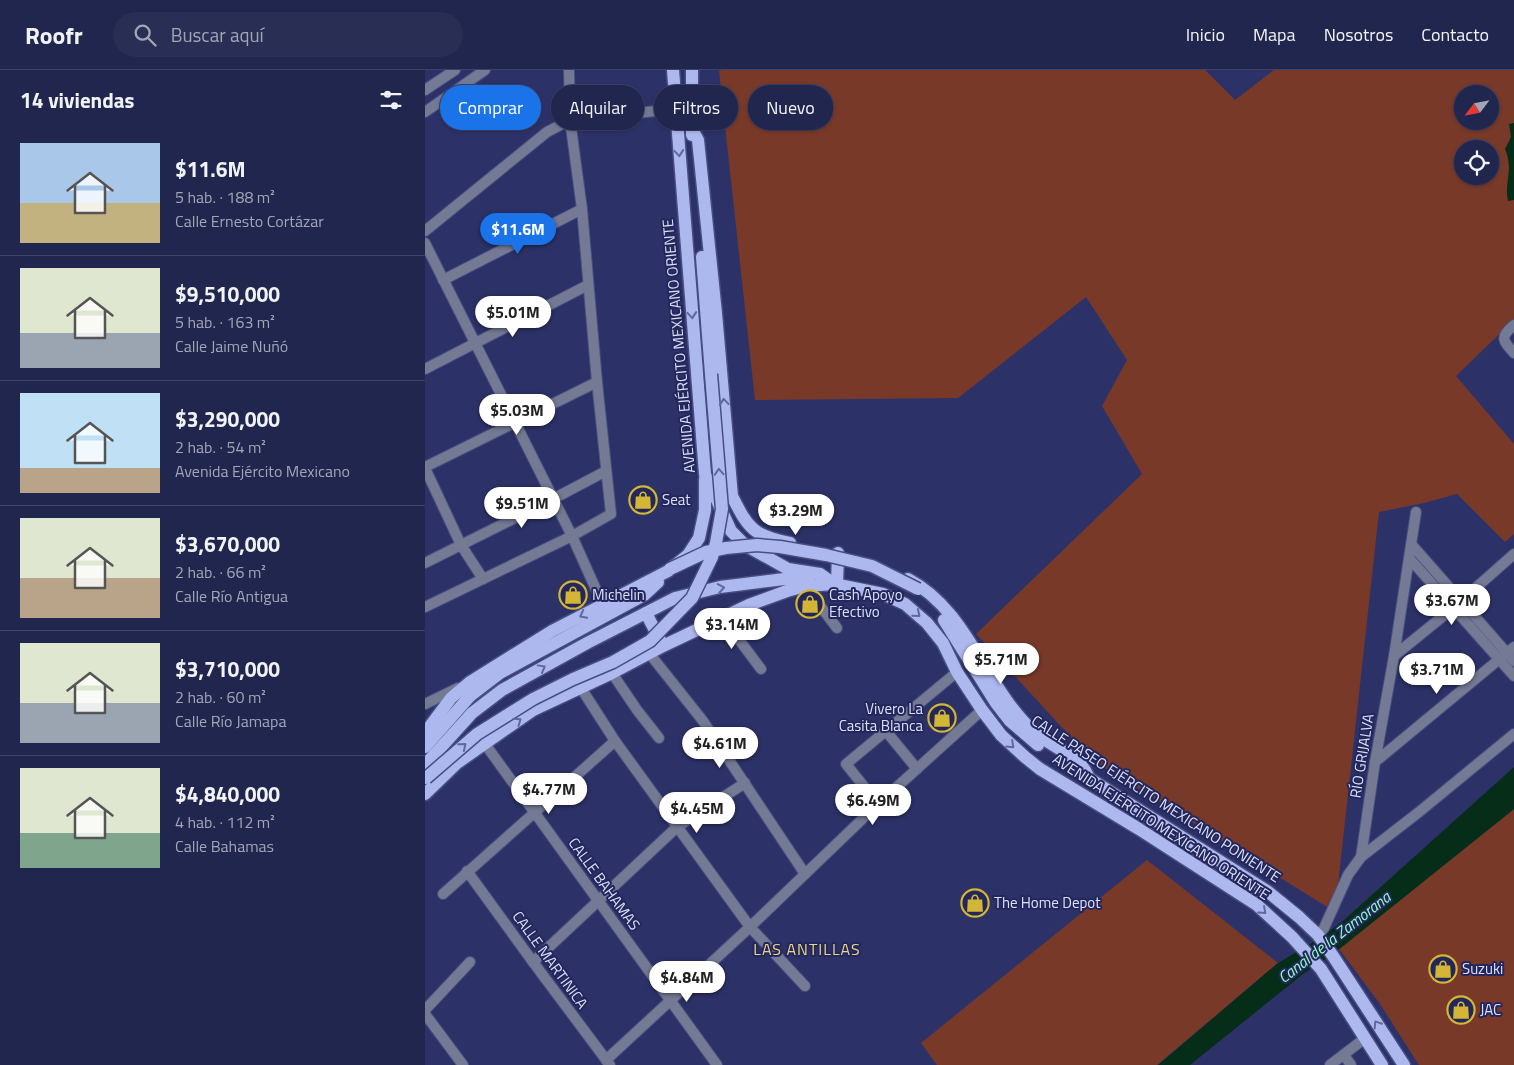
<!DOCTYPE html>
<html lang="es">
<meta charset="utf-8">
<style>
:root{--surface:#21264e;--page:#292e55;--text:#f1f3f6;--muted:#a2a5b6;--line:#3e4366;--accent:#1a73e8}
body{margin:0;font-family:"Titillium Web",sans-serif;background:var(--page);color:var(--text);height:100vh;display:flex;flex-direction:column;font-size:19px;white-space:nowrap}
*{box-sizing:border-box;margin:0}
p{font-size:16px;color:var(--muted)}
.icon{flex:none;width:28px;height:28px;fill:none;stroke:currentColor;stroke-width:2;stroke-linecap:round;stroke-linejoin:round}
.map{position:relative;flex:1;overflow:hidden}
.side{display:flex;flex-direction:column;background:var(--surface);width:425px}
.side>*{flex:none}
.top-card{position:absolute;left:15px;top:15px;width:475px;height:45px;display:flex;gap:10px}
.needle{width:32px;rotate:238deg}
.controls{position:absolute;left:1029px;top:15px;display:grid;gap:10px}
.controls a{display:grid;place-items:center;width:45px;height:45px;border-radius:50%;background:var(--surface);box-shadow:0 1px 4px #0004,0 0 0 1px var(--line);font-size:25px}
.price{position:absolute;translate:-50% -42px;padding:0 11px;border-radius:18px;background:#fff;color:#222;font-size:16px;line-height:32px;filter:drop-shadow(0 1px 2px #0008)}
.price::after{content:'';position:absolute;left:50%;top:30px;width:15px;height:11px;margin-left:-8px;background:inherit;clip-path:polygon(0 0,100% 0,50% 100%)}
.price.on{background:var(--accent);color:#fff}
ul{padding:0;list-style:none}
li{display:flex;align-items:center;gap:15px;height:125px;padding:0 20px}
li+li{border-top:1px solid var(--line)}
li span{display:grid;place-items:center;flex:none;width:140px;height:100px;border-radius:0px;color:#555}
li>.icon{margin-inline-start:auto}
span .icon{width:60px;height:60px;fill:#fffc;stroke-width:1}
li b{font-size:21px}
h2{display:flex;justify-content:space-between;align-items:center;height:60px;padding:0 20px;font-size:21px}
.tag{padding:0 18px;border-radius:22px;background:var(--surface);box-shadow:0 1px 4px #0004,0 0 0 1px var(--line);font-size:18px;line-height:45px}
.tag.on{background:var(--accent);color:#fff}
header{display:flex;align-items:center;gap:30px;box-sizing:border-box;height:70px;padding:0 25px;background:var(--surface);border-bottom:1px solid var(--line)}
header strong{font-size:24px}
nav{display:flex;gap:28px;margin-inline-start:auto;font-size:18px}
.search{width:350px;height:45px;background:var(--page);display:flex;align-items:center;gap:12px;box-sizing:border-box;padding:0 18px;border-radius:28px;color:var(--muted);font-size:19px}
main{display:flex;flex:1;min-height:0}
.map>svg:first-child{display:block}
.green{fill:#783929;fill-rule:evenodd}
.water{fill:#062d18}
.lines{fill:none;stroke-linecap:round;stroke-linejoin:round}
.minor-casing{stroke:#484e80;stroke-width:12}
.major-casing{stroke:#484e80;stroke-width:15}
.minor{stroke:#747994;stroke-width:10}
.major{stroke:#adb8ef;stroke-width:12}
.major-bridge-casing{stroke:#484e80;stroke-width:15;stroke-linecap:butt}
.major-bridge{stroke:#adb8ef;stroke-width:12}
.oneway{stroke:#61689e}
.labels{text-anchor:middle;stroke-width:4;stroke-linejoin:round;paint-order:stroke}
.street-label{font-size:15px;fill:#dae0fb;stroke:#23275c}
.poi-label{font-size:15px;fill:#dae0fb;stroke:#23275c;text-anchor:start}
.water-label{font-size:16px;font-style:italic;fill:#90ffbc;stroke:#23275c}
.neighbourhood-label{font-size:16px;letter-spacing:1px;fill:#e8d587;stroke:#23275c}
</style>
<header>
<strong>Roofr</strong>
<div class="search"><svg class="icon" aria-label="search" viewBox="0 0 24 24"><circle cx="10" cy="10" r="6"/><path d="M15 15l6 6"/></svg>Buscar aquí</div>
<nav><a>Inicio</a><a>Mapa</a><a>Nosotros</a><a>Contacto</a></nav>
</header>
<main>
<section class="side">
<h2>14 viviendas<svg class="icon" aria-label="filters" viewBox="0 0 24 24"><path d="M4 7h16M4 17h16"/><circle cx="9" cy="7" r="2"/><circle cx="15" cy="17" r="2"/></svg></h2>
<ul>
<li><span style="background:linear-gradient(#a9c7e8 60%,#c2b280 0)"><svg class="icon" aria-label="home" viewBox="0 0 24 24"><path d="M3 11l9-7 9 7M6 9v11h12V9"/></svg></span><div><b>$11.6M</b><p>5 hab. · 188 m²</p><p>Calle Ernesto Cortázar</p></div></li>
<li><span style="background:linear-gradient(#dfe7d0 65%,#9aa5b1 0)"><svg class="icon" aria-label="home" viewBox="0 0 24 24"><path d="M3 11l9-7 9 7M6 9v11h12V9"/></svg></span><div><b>$9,510,000</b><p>5 hab. · 163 m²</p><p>Calle Jaime Nuñó</p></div></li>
<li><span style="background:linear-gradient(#bfe0f5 75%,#b9a48a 0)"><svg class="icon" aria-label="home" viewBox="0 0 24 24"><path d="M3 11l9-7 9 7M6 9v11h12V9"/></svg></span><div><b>$3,290,000</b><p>2 hab. · 54 m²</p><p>Avenida Ejército Mexicano</p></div></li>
<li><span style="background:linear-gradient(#dfe7d0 60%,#b9a48a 0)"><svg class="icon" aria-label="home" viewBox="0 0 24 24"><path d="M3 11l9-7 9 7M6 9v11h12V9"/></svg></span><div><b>$3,670,000</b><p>2 hab. · 66 m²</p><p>Calle Río Antigua</p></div></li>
<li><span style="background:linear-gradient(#dfe7d0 60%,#9aa5b1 0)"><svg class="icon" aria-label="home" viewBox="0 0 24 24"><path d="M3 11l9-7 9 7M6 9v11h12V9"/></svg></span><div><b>$3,710,000</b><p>2 hab. · 60 m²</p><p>Calle Río Jamapa</p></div></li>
<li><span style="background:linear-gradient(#dfe7d0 65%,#7fa58c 0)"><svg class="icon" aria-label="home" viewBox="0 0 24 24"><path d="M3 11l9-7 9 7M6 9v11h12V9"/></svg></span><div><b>$4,840,000</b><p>4 hab. · 112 m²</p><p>Calle Bahamas</p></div></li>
</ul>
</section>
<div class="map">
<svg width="1089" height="995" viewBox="0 0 1089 995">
<rect width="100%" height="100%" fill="#2c3268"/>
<g class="green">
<path d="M297,0H780L810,30L849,0H1089V250L1031,306L1089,374V464L1080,472L1032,424L999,433L954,442L910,842L666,689L551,564L717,404L677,336L702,290L661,227L533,328L330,330L294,1ZM1038,24H1065V51H1038ZM1038,79H1065V106H1038Z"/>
<polygon points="1089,739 1089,995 994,995 955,934 914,879"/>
<polygon points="722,790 853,893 732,995 512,995 496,973"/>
</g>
<g class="water">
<path d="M1089,53V130L1083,131C1079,111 1089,101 1080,79L1086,67L1084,54Z"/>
<polygon points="1089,697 1089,739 907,885 878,904 765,995 733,995 853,893 895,868 919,850"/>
</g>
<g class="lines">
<g class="minor-casing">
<g id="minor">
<polyline points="0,20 30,0"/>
<polyline points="0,42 60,0"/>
<polyline points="0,161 122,62 145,50 250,39"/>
<polyline points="0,173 147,466 178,535"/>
<polyline points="18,210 157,139"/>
<path d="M1089,255C1075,267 1077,270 1089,283"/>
<polyline points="0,299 163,215"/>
<polyline points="0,397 172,312"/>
<polyline points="0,398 36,475 58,509"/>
<polyline points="987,475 1089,591"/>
<polyline points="985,489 1089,606"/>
<polyline points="0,493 128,429 181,401"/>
<polyline points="380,516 412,558"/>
<polyline points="0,537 147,466 186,444 172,312 157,139 145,50 144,0"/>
<polyline points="297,547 336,599"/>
<polyline points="224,583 278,651 380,804"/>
<polyline points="969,586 1028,538 1089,484"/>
<polyline points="187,603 212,640 234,668"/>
<polyline points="156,618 190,671 325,857 380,916"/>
<polyline points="0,634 33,618"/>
<polyline points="460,660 492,699"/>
<polyline points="60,674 292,995"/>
<polyline points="950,692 1089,577"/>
<polyline points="453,734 421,694 532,602"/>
<polyline points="936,787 994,742 1089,664"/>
<polyline points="42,801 108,892 185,995"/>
<polyline points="18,824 190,671"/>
<polyline points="893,865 899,858 923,805 936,787 950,692 969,586 991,442"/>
<polyline points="108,892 252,757 320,713"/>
<polyline points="0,940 45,892"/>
<polyline points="0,944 38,995"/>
<polyline points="919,985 926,995"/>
<polyline points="181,990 325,857 453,734 557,640"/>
<polyline points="905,995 939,969"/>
</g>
</g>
<g class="major-casing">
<g id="major">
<polyline points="248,0 280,404 306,461 320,475 363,499 395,504 409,514 458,524 480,534 502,553 518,573 532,602 557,640 576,665 600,687 615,699 714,759 832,835 867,867 896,899 957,995"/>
<polyline points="267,0 267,65"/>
<path d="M267,59L273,70L291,243L307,426C323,458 328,466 365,473"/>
<polyline points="277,187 286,304"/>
<path d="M483,509C544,541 560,618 609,662C623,674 644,682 656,695C660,699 662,704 664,708"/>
<polyline points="412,515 413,483"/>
<polyline points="221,543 236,572"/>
<polyline points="519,550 571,633 585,651 613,675"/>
<polyline points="0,663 26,628 45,612 127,561 243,501 263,485 274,468 280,440 280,409"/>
<polyline points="0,677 45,626 75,603 219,525 233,512"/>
<polyline points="0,695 47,643 77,620 162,573 250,528 295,517 359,509 384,512"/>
<polyline points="659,705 842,821 874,847 893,865 908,886 979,995"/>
<polyline points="0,724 32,693 108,640 187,603 238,576 324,535 362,521 380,516 409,514"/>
</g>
</g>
<use href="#minor" class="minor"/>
<use href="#major" class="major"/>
<g class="major-bridge-casing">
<g id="major-bridge">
<polyline points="245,499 281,482 301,478 332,475 355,477 401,485 447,496 493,519"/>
<polyline points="1,708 52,664 108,629 148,609 188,592 225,571 267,528 287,487 291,473 297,439 286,304"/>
</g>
</g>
<use href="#major-bridge" class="major-bridge"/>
</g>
<defs><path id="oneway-chevron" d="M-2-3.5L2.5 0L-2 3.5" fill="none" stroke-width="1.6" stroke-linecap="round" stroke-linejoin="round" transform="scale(1.25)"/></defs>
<g class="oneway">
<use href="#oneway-chevron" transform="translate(254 83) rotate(85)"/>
<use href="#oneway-chevron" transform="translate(267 245) rotate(85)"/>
<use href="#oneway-chevron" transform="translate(299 332) rotate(-95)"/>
<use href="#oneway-chevron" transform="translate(294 402) rotate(-94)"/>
<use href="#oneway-chevron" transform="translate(296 518) rotate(-10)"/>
<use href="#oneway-chevron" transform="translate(492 544) rotate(40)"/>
<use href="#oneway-chevron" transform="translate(158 545) rotate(153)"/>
<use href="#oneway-chevron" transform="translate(117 598) rotate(-29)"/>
<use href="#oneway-chevron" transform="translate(93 651) rotate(-35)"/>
<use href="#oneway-chevron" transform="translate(586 675) rotate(43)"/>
<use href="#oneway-chevron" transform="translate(38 676) rotate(-40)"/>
<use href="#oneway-chevron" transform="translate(838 841) rotate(42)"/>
<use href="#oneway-chevron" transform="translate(952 954) rotate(-123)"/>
</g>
<defs>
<g id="shop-ring" transform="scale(1.4375)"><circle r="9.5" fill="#23275c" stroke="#d3b635" stroke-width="1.5"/><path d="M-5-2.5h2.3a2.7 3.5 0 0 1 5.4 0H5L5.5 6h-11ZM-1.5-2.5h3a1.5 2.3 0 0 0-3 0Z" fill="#d3b635"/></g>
</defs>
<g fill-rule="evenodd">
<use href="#shop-ring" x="218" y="430"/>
<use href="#shop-ring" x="148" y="525"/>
<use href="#shop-ring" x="385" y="534"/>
<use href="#shop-ring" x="517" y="648"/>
<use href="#shop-ring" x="550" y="833"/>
<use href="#shop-ring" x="1018" y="899"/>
<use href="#shop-ring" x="1036" y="940"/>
</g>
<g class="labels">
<g class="street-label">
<text transform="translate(254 276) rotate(-95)" y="5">AVENIDA EJÉRCITO MEXICANO ORIENTE</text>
<text transform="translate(937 686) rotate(-81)" y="5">RÍO GRIJALVA</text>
<text transform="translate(731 729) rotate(33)" y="5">CALLE PASEO EJÉRCITO MEXICANO PONIENTE</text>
<text transform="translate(736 757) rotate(33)" y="5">AVENIDA EJÉRCITO MEXICANO ORIENTE</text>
<text transform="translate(179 814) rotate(54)" y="5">CALLE BAHAMAS</text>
<text transform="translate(125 890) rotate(54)" y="5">CALLE MARTINICA</text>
</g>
<g class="poi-label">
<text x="237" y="435">Seat</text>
<text x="167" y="530">Michelin</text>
<text x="404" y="530">Cash Apoyo<tspan x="404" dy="17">Efectivo</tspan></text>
<text x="498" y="644" text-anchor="end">Vivero La<tspan x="498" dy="17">Casita Blanca</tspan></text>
<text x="569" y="838">The Home Depot</text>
<text x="1037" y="904">Suzuki</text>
<text x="1055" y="945">JAC</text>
</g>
<g class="water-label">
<text transform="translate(909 867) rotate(-38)" y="6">Canal de la Zamorana</text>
</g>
<g class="neighbourhood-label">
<text x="382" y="885">LAS ANTILLAS</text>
</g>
</g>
</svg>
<div class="controls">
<a><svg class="needle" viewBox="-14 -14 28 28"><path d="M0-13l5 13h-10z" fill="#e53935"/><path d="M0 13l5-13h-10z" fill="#a2a5b6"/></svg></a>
<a><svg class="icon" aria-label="locate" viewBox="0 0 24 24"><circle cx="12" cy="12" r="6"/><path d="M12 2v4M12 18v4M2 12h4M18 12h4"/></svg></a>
</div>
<b class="price on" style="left:93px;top:185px">$11.6M</b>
<b class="price" style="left:88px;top:268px">$5.01M</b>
<b class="price" style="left:92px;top:366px">$5.03M</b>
<b class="price" style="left:97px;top:459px">$9.51M</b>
<b class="price" style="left:371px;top:466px">$3.29M</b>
<b class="price" style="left:1027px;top:556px">$3.67M</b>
<b class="price" style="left:307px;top:580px">$3.14M</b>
<b class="price" style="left:576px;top:615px">$5.71M</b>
<b class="price" style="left:1012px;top:625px">$3.71M</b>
<b class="price" style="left:295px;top:699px">$4.61M</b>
<b class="price" style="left:124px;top:745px">$4.77M</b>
<b class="price" style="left:448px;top:756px">$6.49M</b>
<b class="price" style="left:272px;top:764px">$4.45M</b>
<b class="price" style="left:262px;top:933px">$4.84M</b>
<div class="top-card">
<a class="tag on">Comprar</a>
<a class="tag">Alquilar</a>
<a class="tag">Filtros</a>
<a class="tag">Nuevo</a>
</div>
</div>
</main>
